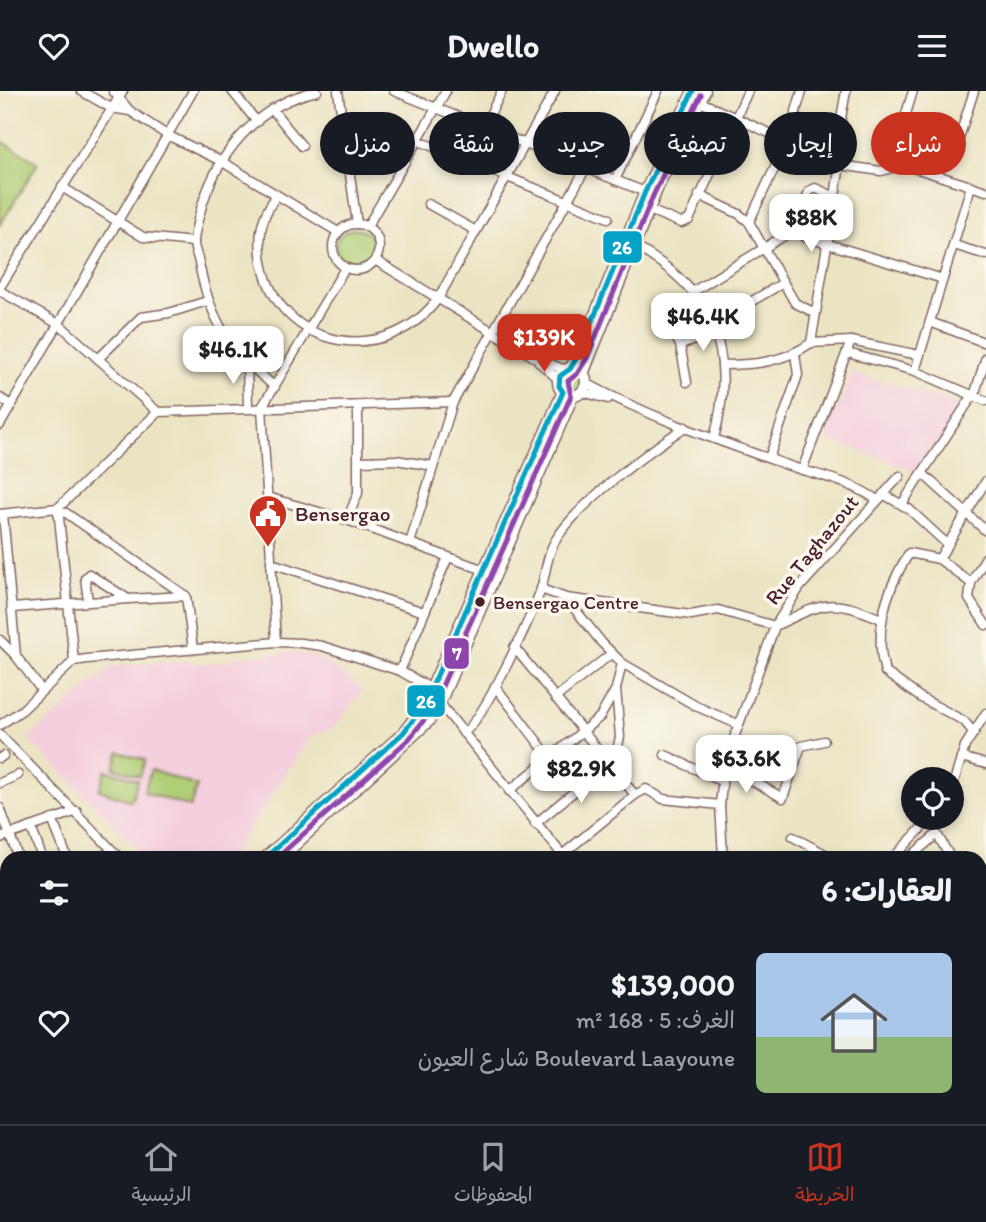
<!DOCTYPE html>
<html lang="ar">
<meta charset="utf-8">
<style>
:root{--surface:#171b24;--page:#20242c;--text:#f1f3f6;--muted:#9ea1a6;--line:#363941;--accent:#c8321e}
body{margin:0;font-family:Itim,"Playpen Sans Arabic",sans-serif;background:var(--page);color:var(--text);direction:rtl;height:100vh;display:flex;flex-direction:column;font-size:26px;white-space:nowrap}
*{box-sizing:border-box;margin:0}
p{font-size:23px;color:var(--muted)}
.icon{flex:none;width:38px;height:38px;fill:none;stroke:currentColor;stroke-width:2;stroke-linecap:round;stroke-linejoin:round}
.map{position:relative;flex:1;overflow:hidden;direction:ltr}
.panel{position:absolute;left:0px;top:760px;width:987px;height:275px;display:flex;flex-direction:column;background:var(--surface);border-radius:21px 21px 0 0;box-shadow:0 4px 10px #0003;direction:rtl}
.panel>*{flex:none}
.top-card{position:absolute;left:21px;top:21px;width:945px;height:63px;direction:rtl;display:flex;gap:14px}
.controls{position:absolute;left:901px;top:676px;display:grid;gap:14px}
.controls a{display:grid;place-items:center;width:63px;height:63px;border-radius:50%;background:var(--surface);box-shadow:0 4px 10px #0003;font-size:35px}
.price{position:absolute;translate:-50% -60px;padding:0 16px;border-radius:14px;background:#fff;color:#222;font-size:23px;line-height:46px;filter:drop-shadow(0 2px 4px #0008)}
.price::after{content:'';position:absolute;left:50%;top:42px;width:21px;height:16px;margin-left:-10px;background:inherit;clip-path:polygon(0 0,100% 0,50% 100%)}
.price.active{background:var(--accent);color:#fff}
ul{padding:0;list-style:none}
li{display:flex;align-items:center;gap:21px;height:175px;padding:0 35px}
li+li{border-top:2px solid var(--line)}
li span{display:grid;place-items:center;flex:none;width:196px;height:140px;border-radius:10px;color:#555}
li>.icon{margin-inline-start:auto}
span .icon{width:84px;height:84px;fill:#fffc;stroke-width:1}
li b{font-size:30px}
h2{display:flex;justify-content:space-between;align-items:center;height:84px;padding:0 35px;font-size:30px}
.tag{padding:0 24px;border-radius:32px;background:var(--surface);box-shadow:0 4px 10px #0003;font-size:24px;line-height:63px}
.tag.active{background:var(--accent);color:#fff}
header{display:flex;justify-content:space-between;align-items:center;height:91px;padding:0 35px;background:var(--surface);font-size:32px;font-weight:700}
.menu{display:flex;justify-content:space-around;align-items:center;height:98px;border-top:2px solid var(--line);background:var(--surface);font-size:19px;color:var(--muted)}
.menu a{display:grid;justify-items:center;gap:4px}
.menu .active{color:var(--accent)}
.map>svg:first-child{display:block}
.built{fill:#f4cfdd}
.green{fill:#b0ce76;stroke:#7d7650;stroke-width:2}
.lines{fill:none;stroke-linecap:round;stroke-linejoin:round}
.minor-casing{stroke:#826460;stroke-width:11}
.tertiary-casing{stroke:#826460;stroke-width:13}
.minor{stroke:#fff;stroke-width:8}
.tertiary{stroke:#fff;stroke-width:10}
.bus-1-casing{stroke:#fbf7ec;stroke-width:10}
.bus-2-casing{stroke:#fbf7ec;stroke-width:10}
.bus-1{stroke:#04a2c6;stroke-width:5}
.bus-2{stroke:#8e44ad;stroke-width:5}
.bus-dot{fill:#4a1f2b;stroke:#fbf7ec;stroke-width:2.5}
.labels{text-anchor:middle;stroke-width:7;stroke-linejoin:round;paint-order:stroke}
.bus-label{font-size:19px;fill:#4a1f2b;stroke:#fbf7ec;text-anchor:start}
.poi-label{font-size:21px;fill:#4a1f2b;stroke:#fbf7ec;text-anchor:start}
.street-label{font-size:21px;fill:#4a1f2b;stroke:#fbf7ec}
.line-badge{stroke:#fbf7ec;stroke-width:2.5}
.badge-label{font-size:19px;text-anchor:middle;font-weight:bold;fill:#fff}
</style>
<header><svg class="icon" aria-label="menu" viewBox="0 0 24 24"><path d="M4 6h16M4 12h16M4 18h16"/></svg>Dwello<svg class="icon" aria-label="heart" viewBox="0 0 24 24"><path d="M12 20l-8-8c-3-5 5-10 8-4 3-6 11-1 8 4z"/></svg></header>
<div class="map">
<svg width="986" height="1033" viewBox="0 0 986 1033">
<rect width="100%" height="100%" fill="#fbf7ec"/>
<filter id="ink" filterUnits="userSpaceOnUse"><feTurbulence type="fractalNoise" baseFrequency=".0143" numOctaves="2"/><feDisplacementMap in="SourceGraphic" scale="14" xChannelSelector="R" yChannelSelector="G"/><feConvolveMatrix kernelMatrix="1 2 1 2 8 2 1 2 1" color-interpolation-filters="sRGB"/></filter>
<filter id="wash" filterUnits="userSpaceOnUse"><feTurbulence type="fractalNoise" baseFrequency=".00686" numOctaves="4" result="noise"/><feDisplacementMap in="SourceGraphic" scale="28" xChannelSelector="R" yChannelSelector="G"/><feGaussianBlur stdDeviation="1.57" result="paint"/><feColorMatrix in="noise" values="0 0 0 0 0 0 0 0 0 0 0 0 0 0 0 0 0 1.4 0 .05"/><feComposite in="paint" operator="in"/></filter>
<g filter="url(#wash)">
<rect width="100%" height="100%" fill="#ebe4c3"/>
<g class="built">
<polygon points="852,282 962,314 920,382 825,347"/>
<polygon points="298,561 324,569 363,599 333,637 311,645 230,766 147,766 28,648 112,575 192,569 193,573 228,570 239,565"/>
<polygon points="651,1027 755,1027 754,1033 647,1033"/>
</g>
<g class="green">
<polygon points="0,49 38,72 0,134"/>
<circle cx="355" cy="157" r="19"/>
<circle cx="572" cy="292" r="12"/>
<polygon points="119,661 145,669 140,685 114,677"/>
<polygon points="106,679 138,689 131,710 99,699"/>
<polygon points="151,679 197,695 190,716 144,701"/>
</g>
</g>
<g filter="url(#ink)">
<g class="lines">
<g class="minor-casing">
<g id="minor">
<polyline points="81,0 111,17 130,20"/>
<polyline points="113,0 130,20 167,44 221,70 338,141"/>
<polyline points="232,0 257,31"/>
<polyline points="338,0 357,133"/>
<polyline points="394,0 645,101"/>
<polyline points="696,9 840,74 811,252 851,250 919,264"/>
<polyline points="272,18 302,55"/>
<polyline points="484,35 502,0"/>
<polyline points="959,47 974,0"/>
<polyline points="419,50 608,127"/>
<polyline points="893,70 986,100"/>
<polyline points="833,71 846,0"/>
<polyline points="840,74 881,80 889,78 913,0"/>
<polyline points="615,89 658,0"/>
<polyline points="62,96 143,146 194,151"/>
<path d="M276,104C272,112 266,120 264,128C259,141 260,158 262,171C279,261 389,277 439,206L555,0"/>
<polyline points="699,104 739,123 749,131 795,212 815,222"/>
<polyline points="833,105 815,97 809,100 800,127 805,146 943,188"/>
<polyline points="428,113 476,140"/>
<polyline points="649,119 681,132 689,129 748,0"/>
<polyline points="749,131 787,51 802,0"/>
<circle cx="356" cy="156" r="23"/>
<polyline points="367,136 446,0"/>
<polyline points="954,154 986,164"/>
<path d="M634,155C713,198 738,260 714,347"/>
<polyline points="375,169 534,266 565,279"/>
<polyline points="0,196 123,0"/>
<polyline points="0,200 60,234 158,321"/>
<polyline points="694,200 800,135"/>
<polyline points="660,221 680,254 687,291"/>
<polyline points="930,231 986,252"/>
<polyline points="713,233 783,192"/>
<polyline points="680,254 717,242"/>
<polyline points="847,262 915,280 986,310"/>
<polyline points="98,268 141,226 169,222 207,210"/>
<polyline points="539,271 559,289"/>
<polyline points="247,272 248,317"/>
<path d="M722,274C756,274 783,271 811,252"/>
<polyline points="915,280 971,95"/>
<path d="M586,292C649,326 719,350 787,374C818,385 849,389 877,409"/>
<path d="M275,296C230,259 210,230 199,172C198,166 194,158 194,152C194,143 197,133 199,125C214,66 256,13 317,0"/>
<polyline points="582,301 608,308"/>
<polyline points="974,305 986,266"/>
<polyline points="0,307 11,314"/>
<polyline points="0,334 193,0"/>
<polyline points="769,367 798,284 795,263"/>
<polyline points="359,370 396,369 433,375"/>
<polyline points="802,379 851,250"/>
<polyline points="922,382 986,440"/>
<polyline points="883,403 909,418 948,454"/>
<polyline points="267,406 347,429 495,483"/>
<polyline points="902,413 973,304"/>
<polyline points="58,417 74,570"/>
<polyline points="58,421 66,422 186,505 193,558"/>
<polyline points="0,423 58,417 158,321 453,311"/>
<polyline points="3,423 16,565 42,600"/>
<polyline points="347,429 358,402 358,315"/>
<polyline points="410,452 453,311 586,77"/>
<polyline points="986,466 971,492 969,508 986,534"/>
<polyline points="939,468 986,390"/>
<polyline points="271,472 424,521"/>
<path d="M971,492L939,468L909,462C886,499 873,539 885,581L921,607L964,630L974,642"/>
<polyline points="541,498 566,507 602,552 622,572 696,615 737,633"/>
<path d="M566,507L691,524L718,519L775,535C823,512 830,506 881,528"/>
<polyline points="128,508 186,505"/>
<polyline points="12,517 128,508 89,483 85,487 88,510"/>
<polyline points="0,549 15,564"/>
<polyline points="276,551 262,316 345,177"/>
<polyline points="514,556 635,704 562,764"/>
<polyline points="400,580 448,466"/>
<polyline points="495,595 550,667"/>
<polyline points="555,607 611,563"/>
<polyline points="0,634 22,619 74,570 87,568 276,551 301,552 322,555 400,580 425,594 564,766"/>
<path d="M463,642C482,632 533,523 541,498C546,482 546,467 554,452C575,414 648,361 685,336"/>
<polyline points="0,644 119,766"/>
<polyline points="665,664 721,690"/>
<polyline points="961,666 986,673"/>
<polyline points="0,667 3,665"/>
<polyline points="724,674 783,707 801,655 824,650"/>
<polyline points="0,692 18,684"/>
<polyline points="952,697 965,655 986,622"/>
<polyline points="509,700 600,626 616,598 622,572"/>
<polyline points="635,704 646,698 663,708 720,714"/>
<polyline points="0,717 18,766"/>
<polyline points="52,728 67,766"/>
<polyline points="535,733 615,667 620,646 616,598"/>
<polyline points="31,736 42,766"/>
<polyline points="793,746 831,766"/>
<polyline points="0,747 77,720"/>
<polyline points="99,766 113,761"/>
<polyline points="723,766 720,714 724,674 775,535 800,496 900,385"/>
<polyline points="894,766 932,726"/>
<polyline points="910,766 937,743 950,766"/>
<polyline points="0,788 7,808"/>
<polyline points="0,831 7,828"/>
<polyline points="7,866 0,868 7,890"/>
<polyline points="980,909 986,902"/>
<polyline points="980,1001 986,1004"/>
<polyline points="263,1027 265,1033"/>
<polyline points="398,1027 400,1033"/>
<polyline points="467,1027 470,1033"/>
<polyline points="541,1027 543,1033"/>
<polyline points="857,1027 860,1033"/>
<polyline points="866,1027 869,1033"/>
<polyline points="325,1033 341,1027"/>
<polyline points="427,1033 444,1027"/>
</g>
</g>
<g class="tertiary-casing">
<g id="tertiary">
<circle cx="572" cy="291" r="14"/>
<polyline points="570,278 582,255 645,101 693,0"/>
<polyline points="583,283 660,91 705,0"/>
<polyline points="266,766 403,642 423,616 563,301"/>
<polyline points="282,766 429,630 439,614 573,305"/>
<polyline points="0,908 7,905"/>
<polyline points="0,917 7,915"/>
</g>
</g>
<use href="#minor" class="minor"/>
<use href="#tertiary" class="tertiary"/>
<g class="bus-1-casing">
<polyline id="bus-1" points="266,766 403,642 423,616 563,301 559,295 560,285 570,278 579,263 645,101 693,0"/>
</g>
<g class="bus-2-casing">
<polyline id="bus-2" points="278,766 409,648 431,620 571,305 568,290 577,283 587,267 653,105 701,4"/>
</g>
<use href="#bus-1" class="bus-1"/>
<use href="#bus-2" class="bus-2"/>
</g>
</g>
<defs>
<g id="civic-pin" transform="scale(2.0125)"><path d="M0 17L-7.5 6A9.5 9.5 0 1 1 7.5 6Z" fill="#c8321e" stroke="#fbf7ec"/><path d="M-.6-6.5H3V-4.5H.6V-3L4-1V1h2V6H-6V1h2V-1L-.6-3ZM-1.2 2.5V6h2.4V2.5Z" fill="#fff"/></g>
</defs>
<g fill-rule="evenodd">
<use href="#civic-pin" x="268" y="423"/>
</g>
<circle class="bus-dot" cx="480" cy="511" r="6"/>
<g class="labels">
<g class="bus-label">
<text x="493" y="518">Bensergao Centre</text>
</g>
<g class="poi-label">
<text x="295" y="430">Bensergao</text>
</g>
<g class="street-label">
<text transform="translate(812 459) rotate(-51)" y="7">Rue Taghazout</text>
</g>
</g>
<g class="line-badge">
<rect x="602" y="139" width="41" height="34" rx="7" fill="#04a2c6"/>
<rect x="443" y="546" width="27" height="33" rx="7" fill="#8e44ad"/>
<rect x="406" y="593" width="40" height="34" rx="7" fill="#04a2c6"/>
</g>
<g class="badge-label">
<text x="622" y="163">26</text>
<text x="457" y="569">7</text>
<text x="426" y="617">26</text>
</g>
</svg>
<div class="controls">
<a><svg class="icon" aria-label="locate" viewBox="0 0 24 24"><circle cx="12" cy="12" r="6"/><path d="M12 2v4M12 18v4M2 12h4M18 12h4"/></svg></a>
</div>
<b class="price" style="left:811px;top:163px">$88K</b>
<b class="price" style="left:703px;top:262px">$46.4K</b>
<b class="price active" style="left:544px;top:283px">$139K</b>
<b class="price" style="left:233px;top:295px">$46.1K</b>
<b class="price" style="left:746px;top:704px">$63.6K</b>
<b class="price" style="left:581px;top:714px">$82.9K</b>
<div class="top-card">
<a class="tag active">شراء</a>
<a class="tag">إيجار</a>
<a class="tag">تصفية</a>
<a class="tag">جديد</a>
<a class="tag">شقة</a>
<a class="tag">منزل</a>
</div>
<section class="panel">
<h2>العقارات: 6<svg class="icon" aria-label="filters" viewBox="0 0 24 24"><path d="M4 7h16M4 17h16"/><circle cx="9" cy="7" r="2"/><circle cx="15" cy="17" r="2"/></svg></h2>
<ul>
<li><span style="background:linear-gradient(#a9c7e8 60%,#8fb573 0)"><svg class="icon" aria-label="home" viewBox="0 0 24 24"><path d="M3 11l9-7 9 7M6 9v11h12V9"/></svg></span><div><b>$139,000</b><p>الغرف: 5 · 168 m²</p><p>Boulevard Laayoune شارع العيون</p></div><svg class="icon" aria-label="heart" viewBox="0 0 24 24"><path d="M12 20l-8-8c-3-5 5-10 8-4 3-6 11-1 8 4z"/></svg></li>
</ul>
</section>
</div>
<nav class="menu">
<a class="active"><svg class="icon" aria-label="map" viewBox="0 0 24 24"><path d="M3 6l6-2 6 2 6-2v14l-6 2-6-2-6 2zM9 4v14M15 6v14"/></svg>الخريطة</a>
<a><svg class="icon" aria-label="saved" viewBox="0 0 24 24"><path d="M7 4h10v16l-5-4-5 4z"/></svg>المحفوظات</a>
<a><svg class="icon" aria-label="home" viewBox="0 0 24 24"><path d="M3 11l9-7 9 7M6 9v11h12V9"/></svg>الرئيسية</a>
</nav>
